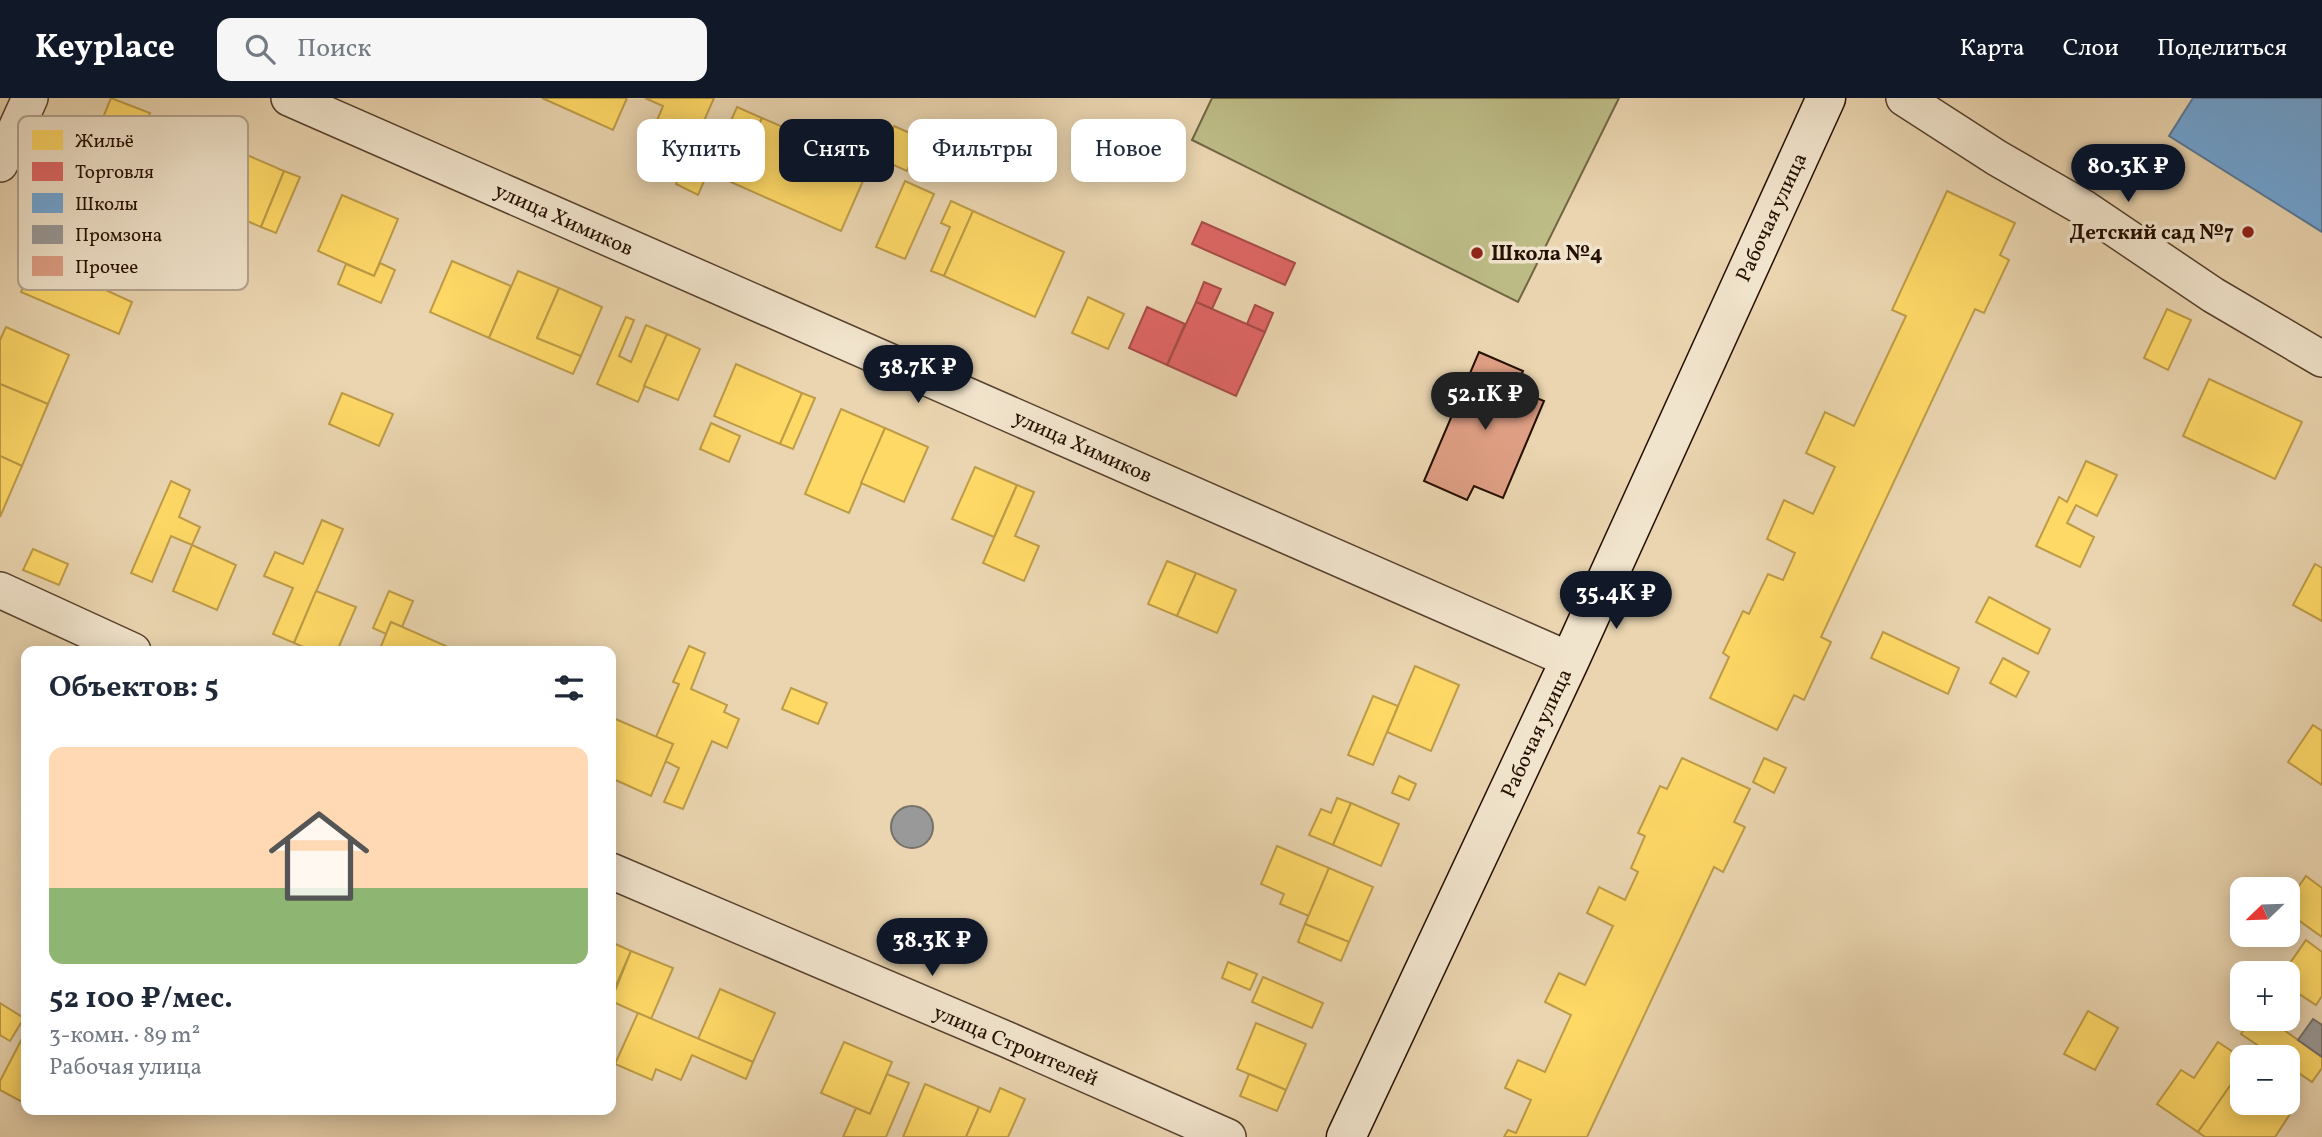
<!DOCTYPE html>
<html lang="ru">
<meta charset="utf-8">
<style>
:root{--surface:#fff;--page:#f6f6f7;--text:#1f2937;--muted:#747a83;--line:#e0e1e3;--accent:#111827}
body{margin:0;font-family:Vollkorn,serif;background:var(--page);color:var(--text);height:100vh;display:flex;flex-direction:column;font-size:26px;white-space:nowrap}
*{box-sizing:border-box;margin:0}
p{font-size:23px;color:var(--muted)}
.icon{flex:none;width:38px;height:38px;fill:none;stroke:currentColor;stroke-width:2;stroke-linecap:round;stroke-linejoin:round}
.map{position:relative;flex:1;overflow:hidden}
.panel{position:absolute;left:21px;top:548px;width:595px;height:469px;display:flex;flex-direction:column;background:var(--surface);border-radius:14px;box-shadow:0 4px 18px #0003}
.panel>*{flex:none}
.top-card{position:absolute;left:637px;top:21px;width:665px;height:63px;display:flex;gap:14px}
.needle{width:46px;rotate:247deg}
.controls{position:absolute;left:2230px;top:779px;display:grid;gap:14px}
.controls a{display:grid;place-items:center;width:70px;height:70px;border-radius:14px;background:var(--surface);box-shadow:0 4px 18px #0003;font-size:35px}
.price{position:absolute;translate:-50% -60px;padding:0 16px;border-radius:24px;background:var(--accent);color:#fff;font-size:23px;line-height:46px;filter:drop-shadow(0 2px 4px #0008)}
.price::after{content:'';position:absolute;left:50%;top:42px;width:21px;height:16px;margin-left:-10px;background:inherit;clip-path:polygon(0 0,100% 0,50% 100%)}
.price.active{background:#222;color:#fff}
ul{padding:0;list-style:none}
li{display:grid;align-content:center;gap:14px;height:371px;padding:0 28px}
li+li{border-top:2px solid var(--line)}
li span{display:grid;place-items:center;height:217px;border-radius:14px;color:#555}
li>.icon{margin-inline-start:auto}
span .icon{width:126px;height:126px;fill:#fffc;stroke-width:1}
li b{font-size:30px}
h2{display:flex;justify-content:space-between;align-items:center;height:84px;padding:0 28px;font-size:30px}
.tag{padding:0 24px;border-radius:14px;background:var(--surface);box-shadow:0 4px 18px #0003;font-size:24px;line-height:63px}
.tag.active{background:var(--accent);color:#fff}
header{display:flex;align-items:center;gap:42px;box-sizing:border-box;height:98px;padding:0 35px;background:var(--accent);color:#fff}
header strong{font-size:33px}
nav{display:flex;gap:38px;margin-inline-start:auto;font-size:24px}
.search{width:490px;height:63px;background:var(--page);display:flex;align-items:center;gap:18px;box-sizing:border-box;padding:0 24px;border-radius:14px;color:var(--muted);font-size:26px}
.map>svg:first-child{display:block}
.green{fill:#bdbc87;stroke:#716644;stroke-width:2}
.homes{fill:#ffd966;stroke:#be9c48;stroke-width:2}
.shops{fill:#e06666;stroke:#a84c48;stroke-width:2}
.schools{fill:#6fa8dc;stroke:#597a9a;stroke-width:2}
.industry{fill:#999;stroke:#76706b;stroke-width:2}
.building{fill:#df9f84;stroke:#250f01;stroke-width:2}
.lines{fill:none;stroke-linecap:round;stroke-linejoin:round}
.street-casing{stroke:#56402d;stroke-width:38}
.secondary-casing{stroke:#250f01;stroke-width:41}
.street{stroke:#f1e4cc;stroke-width:35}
.secondary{stroke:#f1e4cc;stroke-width:38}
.poi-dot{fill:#8f2418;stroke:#f1e4cc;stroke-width:2.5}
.labels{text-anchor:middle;stroke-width:7;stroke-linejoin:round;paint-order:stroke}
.street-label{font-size:21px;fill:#250f01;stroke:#f1e4cc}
.poi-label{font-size:21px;font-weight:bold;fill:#250f01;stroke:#f1e4cc;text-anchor:end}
.key{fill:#f1e4cc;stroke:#b4a48f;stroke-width:2}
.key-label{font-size:19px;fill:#250f01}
</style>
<header>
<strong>Keyplace</strong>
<div class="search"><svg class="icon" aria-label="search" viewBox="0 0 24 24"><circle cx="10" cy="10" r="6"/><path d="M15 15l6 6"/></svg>Поиск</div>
<nav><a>Карта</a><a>Слои</a><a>Поделиться</a></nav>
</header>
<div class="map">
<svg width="2322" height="1039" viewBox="0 0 2322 1039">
<rect width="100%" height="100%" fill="#ead5b0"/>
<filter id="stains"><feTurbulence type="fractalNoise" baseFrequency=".00286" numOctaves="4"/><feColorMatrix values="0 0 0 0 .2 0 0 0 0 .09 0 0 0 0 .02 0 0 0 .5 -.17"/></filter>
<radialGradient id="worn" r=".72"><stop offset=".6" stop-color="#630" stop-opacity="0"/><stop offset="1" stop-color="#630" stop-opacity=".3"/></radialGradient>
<polygon class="green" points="1212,0 1619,0 1518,204 1192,42"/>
<g class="homes">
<polygon points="111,0 150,15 131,60 93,44"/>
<polygon points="542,0 627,0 613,32"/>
<polygon points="645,0 714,0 686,64 647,47 663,8"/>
<polygon points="737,9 762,20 733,85 708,74"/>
<polygon points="762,20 870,67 841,133 733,85"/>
<polygon points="894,28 921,40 907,73 880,61"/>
<polygon points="224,47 284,73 261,129 201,103"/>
<polygon points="686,64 708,74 698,97 676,86"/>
<polygon points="284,73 300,79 276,135 261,129"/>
<polygon points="905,83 934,96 905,161 876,149"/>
<polygon points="1947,93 2015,125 2000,157 2009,162 1984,215 1975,211 1821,539 1831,544 1804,602 1794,597 1777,632 1710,600 1729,559 1723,555 1743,513 1749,516 1768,476 1783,482 1795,455 1767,441 1784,402 1813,416 1835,369 1806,355 1825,314 1854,328 1906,218 1892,212"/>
<polygon points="342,97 398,121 374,178 318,153"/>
<polygon points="951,103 973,113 944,178 931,173 950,129 941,125"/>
<polygon points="59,105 123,132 99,189 132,204 119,236 21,194"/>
<polygon points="973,113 1064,154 1035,219 944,178"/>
<polygon points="452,163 511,188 489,240 430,214"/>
<polygon points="380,165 395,172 381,205 338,186 346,166 374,178"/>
<polygon points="518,173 559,190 537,240 581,258 573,276 489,240"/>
<polygon points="559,190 602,209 581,258 537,240"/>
<polygon points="1088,199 1124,216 1108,251 1072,235"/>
<polygon points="2167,211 2191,222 2168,272 2144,260"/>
<polygon points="626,219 634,222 619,258 631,264 646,227 667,236 638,304 597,286"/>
<polygon points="6,229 69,257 48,306 0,286 0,242"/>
<polygon points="667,236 700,251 678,302 644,288"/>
<polygon points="736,266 802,295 780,346 714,318"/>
<polygon points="2209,281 2302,324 2275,381 2183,338"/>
<polygon points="0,286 48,306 22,368 0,358"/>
<polygon points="342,295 393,316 379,348 329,326"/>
<polygon points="802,295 815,300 793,351 780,346"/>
<polygon points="841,311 885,330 849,415 805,396"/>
<polygon points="711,325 740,338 729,364 700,351"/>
<polygon points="885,330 928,349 904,404 861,385"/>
<polygon points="0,358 22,368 0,419"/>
<polygon points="2086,363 2117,377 2097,418 2076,407 2067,425 2094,439 2080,469 2036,448 2059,399 2067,404"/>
<polygon points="975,369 1017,387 994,439 952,421"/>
<polygon points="171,383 190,392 179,419 200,429 192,447 171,438 152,484 131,475"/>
<polygon points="1017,387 1034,394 1015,438 1039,448 1024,483 983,465"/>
<polygon points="322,422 343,431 294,545 273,536 293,490 264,478 275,454 303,466"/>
<polygon points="192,447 236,467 217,512 173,493"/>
<polygon points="33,451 68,466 59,487 23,472"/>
<polygon points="1167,463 1196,475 1177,518 1148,506"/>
<polygon points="2315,466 2322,470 2322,523 2293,507"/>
<polygon points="1196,475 1236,492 1217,535 1177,518"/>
<polygon points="316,493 356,509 337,553 313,553 294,545"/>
<polygon points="389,493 413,503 402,529 391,524 386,536 373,530"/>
<polygon points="1989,499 2050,531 2038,556 1976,524"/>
<polygon points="391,524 446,548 445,553 379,553"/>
<polygon points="1883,534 1959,570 1948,596 1871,560"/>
<polygon points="689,548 705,555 691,591 727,607 724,614 739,621 727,650 712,643 683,711 664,704 679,670 665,663 673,646 656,639 679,586 673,584"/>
<polygon points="2003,560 2029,574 2016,599 1990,585"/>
<polygon points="1415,568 1459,587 1431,653 1387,634"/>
<polygon points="791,590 827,605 818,626 782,611"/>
<polygon points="1373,598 1398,608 1373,667 1348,657"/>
<polygon points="611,619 673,646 651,698 611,680"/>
<polygon points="2313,627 2322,633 2322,687 2288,664"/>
<polygon points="1682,660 1750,691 1734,724 1745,729 1723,774 1714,769 1587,1039 1504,1039 1508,1032 1516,1035 1531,1002 1505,990 1518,962 1545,974 1571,917 1545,904 1559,875 1585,887 1613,828 1587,815 1599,789 1625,802 1638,774 1631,770 1645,738 1638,735 1660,688 1667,691"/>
<polygon points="1764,660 1786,670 1774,695 1753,684"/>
<polygon points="1399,678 1416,686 1409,702 1392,695"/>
<polygon points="1337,700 1351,705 1333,747 1309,737 1321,711 1331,715"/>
<polygon points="1351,705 1399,726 1381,768 1333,747"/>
<polygon points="1277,748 1329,770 1309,818 1280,806 1284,796 1261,786"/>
<polygon points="1329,770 1373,789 1349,844 1305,826"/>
<polygon points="2306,778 2322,790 2322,839 2287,814 2287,805"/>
<polygon points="1305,826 1349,844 1341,863 1298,844"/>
<polygon points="2306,842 2322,854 2322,898 2316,907 2287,888 2287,875 2283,875"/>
<polygon points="611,844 631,853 611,899"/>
<polygon points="631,853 673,870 651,921 611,903"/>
<polygon points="1228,864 1257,876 1250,892 1222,880"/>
<polygon points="1263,879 1323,905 1312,930 1252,904"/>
<polygon points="720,891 775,915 753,964 698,941"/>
<polygon points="0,905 24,920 10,943 0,937"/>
<polygon points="2088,913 2118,930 2095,972 2064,956"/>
<polygon points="638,915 753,964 746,981 692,957 681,982 656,971 652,982 615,966"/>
<polygon points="2251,920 2267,920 2322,959 2322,970 2312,984 2287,967 2287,959 2275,959 2241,936"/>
<polygon points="1256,925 1306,946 1286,992 1237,971"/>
<polygon points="25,935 26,936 26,1006 0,992 0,983"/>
<polygon points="844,944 892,964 870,1016 821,995"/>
<polygon points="2218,944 2242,960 2242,971 2198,1034 2157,1006 2181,972 2194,980"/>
<polygon points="887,976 909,985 886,1039 843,1039 856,1010 870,1016"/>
<polygon points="1249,976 1286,992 1277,1013 1240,998"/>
<polygon points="2236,979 2242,982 2242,1004 2274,1004 2290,1016 2275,1039 2205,1039 2198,1034"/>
<polygon points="925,986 979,1009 966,1039 903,1039"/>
<polygon points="1000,990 1025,1001 1008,1039 966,1039 979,1009 990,1014"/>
</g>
<g class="shops">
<polygon points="1202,124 1295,165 1285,187 1192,146"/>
<polygon points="1204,184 1221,191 1212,211 1196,204"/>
<polygon points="1196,204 1265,234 1236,298 1167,267"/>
<polygon points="1255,207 1273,215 1265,234 1247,226"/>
<polygon points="1147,209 1185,226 1167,267 1129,250"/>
</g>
<polygon class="schools" points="2193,0 2322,0 2322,134 2169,38"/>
<g class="industry">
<circle cx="912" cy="729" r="21"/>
<polygon points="2313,921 2322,927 2322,959 2298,942"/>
</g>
<polygon class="building" points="1479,254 1523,273 1515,291 1544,303 1503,400 1474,388 1467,402 1424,383"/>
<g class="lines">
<g class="street-casing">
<g id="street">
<polyline points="289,0 1570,562"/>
<polyline points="1904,0 1997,60 2084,110 2213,197 2322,261"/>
<polyline points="0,66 30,0"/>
<polyline points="0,492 133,553"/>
<polyline points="611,773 1008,942 1228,1039"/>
</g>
</g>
<g class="secondary-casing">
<polyline id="secondary" points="1346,1039 1570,562 1826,0"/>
</g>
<use href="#street" class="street"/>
<use href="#secondary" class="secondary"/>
</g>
<g class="poi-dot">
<circle cx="2248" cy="134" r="7"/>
<circle cx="1477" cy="155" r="7"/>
</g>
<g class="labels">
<g class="street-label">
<text transform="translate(1771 119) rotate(-65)" y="7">Рабочая улица</text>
<text transform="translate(564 121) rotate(24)" y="7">улица Химиков</text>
<text transform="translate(1083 348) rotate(24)" y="7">улица Химиков</text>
<text transform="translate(1536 635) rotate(-65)" y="7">Рабочая улица</text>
<text transform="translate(1016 947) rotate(23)" y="7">улица Строителей</text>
</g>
<g class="poi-label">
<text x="2234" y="141">Детский сад №7</text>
<text x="1491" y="162" text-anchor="start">Школа №4</text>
</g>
</g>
<rect x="18" y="18" width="230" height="174" rx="10" class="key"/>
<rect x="32" y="32" width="31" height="20" fill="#ffd966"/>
<rect x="32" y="64" width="31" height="19" fill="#e06666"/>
<rect x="32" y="95" width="31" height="20" fill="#6fa8dc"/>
<rect x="32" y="127" width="31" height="19" fill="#999"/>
<rect x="32" y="158" width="31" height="20" fill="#df9f84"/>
<g class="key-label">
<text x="75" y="49">Жильё</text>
<text x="75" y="80">Торговля</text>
<text x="75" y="112">Школы</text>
<text x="75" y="143">Промзона</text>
<text x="75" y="175">Прочее</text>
</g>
<rect width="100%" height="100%" filter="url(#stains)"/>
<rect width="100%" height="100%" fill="url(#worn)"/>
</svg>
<div class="controls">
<a><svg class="needle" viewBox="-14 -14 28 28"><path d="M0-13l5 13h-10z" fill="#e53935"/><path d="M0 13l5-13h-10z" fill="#747a83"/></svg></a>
<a>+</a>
<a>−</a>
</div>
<b class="price" style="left:2128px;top:106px">80.3K ₽</b>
<b class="price" style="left:918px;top:307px">38.7K ₽</b>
<b class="price active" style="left:1485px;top:334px">52.1K ₽</b>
<b class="price" style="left:1616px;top:533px">35.4K ₽</b>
<b class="price" style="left:932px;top:880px">38.3K ₽</b>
<div class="top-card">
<a class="tag">Купить</a>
<a class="tag active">Снять</a>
<a class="tag">Фильтры</a>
<a class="tag">Новое</a>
</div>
<section class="panel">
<h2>Объектов: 5<svg class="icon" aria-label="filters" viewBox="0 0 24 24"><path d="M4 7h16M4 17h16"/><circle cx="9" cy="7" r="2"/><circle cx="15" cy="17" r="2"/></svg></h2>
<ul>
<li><span style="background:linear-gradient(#ffd9b3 65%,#8fb573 0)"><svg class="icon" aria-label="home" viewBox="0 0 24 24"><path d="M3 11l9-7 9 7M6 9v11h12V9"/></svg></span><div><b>52 100 ₽/мес.</b><p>3-комн. · 89 m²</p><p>Рабочая улица</p></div></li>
</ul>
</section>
</div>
